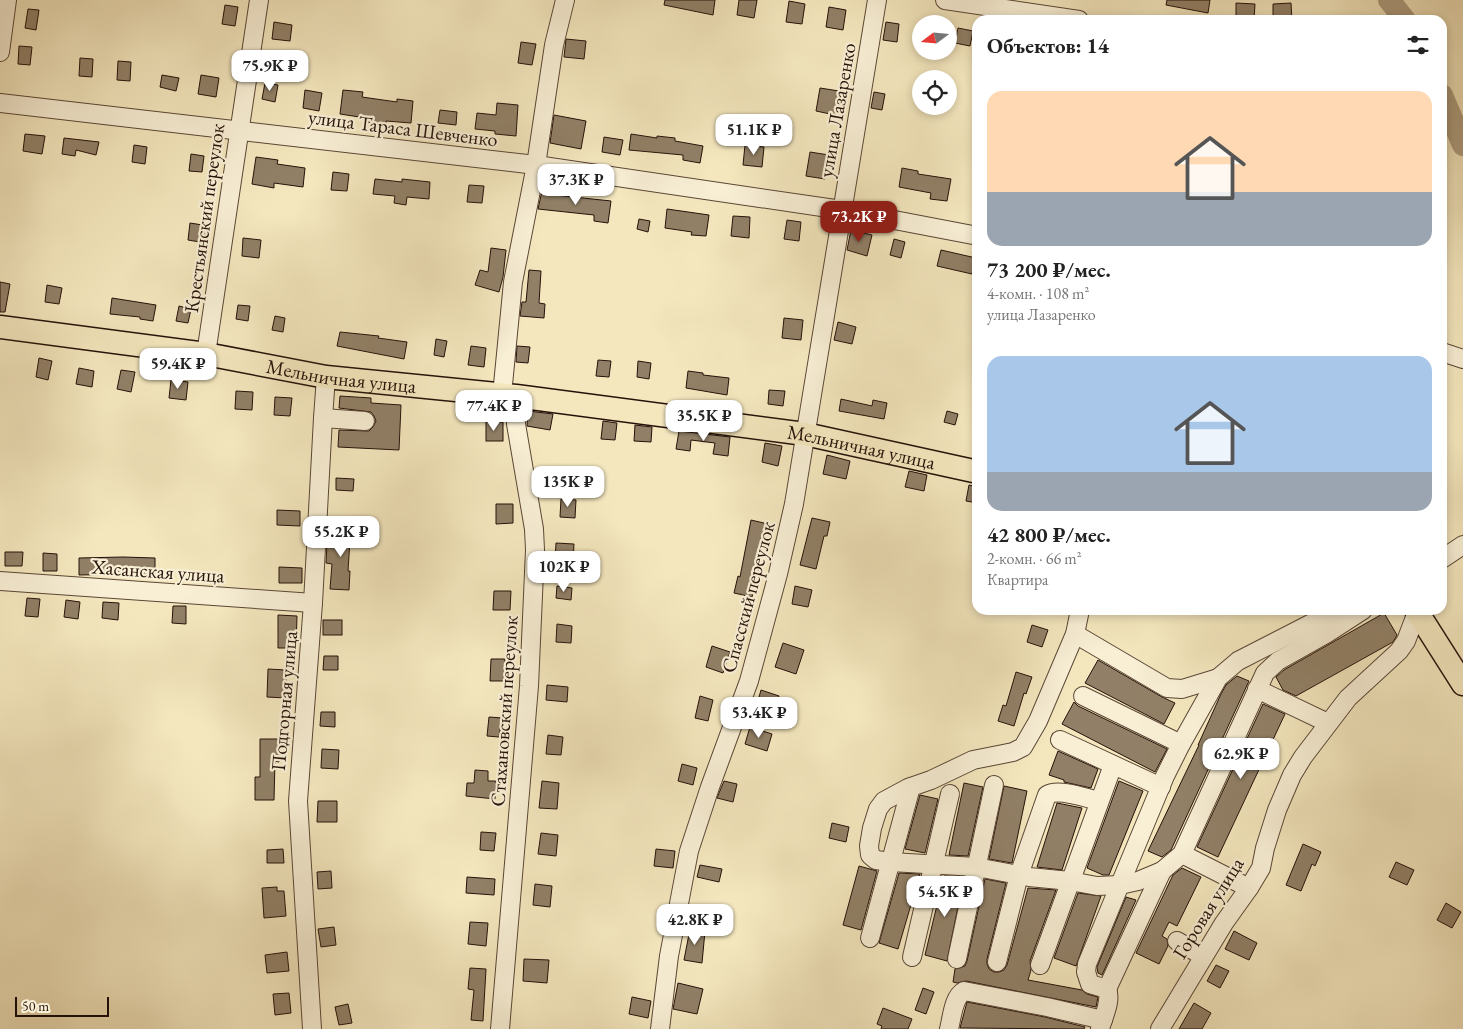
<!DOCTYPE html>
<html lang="ru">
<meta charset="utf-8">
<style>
:root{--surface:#fff;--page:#f6f6f6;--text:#222;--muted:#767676;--accent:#8f2418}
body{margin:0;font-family:"EB Garamond",serif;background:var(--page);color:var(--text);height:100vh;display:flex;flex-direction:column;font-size:19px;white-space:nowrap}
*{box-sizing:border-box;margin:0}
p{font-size:16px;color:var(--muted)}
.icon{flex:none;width:28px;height:28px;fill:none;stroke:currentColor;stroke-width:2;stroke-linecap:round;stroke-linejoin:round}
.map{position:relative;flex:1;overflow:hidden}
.sheet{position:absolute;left:972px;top:15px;width:475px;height:600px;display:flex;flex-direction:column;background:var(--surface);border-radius:15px;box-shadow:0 2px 8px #0003}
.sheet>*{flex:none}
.needle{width:32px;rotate:254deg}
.buttons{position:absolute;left:912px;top:15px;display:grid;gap:10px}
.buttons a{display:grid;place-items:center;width:45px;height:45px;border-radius:50%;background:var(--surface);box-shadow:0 2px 8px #0003;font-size:25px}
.scale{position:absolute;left:15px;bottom:12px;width:94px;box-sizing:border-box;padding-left:5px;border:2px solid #261109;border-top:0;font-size:14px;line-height:18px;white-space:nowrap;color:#261109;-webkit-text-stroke:4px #f8efd5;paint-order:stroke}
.price{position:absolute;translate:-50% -42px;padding:0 11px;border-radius:10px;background:#fff;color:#222;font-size:16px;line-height:32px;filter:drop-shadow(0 1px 2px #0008)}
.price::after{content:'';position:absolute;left:50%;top:30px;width:15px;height:11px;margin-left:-8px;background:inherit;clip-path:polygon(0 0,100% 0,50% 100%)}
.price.selected{background:var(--accent);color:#fff}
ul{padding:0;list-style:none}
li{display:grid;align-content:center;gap:10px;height:265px;padding:0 15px}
li span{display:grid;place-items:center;height:155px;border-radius:15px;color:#555}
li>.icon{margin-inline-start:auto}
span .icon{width:90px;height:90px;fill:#fffc;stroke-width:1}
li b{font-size:21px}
h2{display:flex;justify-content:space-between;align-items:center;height:60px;padding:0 15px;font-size:21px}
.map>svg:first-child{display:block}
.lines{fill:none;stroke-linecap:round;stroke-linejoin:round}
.river{stroke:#ae9e80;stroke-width:22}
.building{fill:#918067;stroke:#261109}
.minor-casing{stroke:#5a4636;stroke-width:20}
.major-casing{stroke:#261109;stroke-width:25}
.minor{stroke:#f8efd5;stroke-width:18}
.major{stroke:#f4e7be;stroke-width:22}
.labels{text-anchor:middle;stroke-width:4.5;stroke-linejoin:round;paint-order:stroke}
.street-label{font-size:20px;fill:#261109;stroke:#f8efd5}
</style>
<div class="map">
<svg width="1463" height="1029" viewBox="0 0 1463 1029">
<rect width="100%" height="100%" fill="#f4e7be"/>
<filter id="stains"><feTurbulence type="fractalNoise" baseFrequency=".004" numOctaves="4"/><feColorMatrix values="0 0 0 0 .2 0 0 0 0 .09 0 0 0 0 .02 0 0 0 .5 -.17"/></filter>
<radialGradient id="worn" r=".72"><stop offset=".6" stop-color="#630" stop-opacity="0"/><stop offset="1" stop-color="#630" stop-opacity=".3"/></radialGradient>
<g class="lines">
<g class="river">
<polyline points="1389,0 1405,20"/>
<polyline points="1442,95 1463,145"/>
</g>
</g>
<g class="building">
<polygon points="665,0 715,0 713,15 664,5"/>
<polygon points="739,0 757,0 754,18 737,15"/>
<polygon points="1167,0 1210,0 1208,13 1166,5"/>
<polygon points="789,1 805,4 802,24 786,22"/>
<polygon points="1236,3 1255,4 1254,20 1236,20"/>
<polygon points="1291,3 1292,20 1273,20 1273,4"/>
<polygon points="225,5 238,7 235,26 222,24"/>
<polygon points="829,7 846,10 843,30 826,27"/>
<polygon points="28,9 39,10 36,30 25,28"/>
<polygon points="274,22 292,25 290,41 272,39"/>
<polygon points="886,22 899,24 897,42 883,40"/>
<polygon points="958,28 973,31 970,46 955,43"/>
<polygon points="566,39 586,41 584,59 564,57"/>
<polygon points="521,42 536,44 532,65 518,63"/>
<polygon points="19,46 32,47 30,65 18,64"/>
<polygon points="80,58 93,59 92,77 79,76"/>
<polygon points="118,61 131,62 130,81 117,80"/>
<polygon points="162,75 179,78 176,91 160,87"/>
<polygon points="201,75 219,78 216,97 198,94"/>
<polygon points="265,83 278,85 275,102 262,99"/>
<polygon points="820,88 839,91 835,115 816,111"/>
<polygon points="305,90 322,93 319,111 303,108"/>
<polygon points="343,90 363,92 362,97 397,102 397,99 413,101 411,123 386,121 386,125 366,122 366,118 340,114"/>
<polygon points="874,92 885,94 882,110 871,108"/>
<polygon points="497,103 518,105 516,136 495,134 495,131 475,129 477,113 496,115"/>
<polygon points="440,110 457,112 456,125 438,123"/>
<polygon points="554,115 586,121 581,149 550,143"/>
<polygon points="724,131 740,132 739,145 723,144"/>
<polygon points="25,134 45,136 42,154 23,151"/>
<polygon points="631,134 657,138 657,136 675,138 675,141 703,146 700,163 683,160 683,155 629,150"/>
<polygon points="604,137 623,140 620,155 602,152"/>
<polygon points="64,138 99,142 96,155 76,150 75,156 62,154"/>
<polygon points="134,145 147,147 145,164 132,162"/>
<polygon points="745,145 764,147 762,167 743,165"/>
<polygon points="810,152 829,155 825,179 806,176"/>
<polygon points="191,154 204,156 202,172 189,171"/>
<polygon points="256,157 278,160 277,164 305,168 303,187 274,183 274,188 252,184"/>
<polygon points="902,168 918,171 918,174 951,179 947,201 930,199 931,193 899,187"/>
<polygon points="333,172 349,174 347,191 331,190"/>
<polygon points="375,179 402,182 402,179 430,182 429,199 407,197 406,205 394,203 395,196 373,194"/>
<polygon points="469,185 484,186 482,203 467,202"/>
<polygon points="542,191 556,193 555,195 611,201 608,223 594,221 594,215 538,209"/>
<polygon points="667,209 709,215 706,236 691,235 692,232 665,228"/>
<polygon points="733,216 750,217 749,238 731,236"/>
<polygon points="639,219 650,221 648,232 637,229"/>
<polygon points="787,220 801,222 799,241 784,239"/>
<polygon points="190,223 209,226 206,243 188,240"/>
<polygon points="851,230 872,235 867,256 847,250"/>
<polygon points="243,238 261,240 259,258 242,256"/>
<polygon points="894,239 905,242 901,258 890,255"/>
<polygon points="491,248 506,250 503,277 499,292 475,285 480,270 488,272"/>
<polygon points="941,250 976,258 972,274 937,266"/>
<polygon points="529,270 541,271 539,303 545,304 544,318 520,316 522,302 526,302"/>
<polygon points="0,282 10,284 5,312 0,312"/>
<polygon points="47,285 62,288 59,304 45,302"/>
<polygon points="112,298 156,305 153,321 140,319 140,317 110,314"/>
<polygon points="238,305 250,306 248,321 236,319"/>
<polygon points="179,306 191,309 188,323 176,321"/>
<polygon points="275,316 285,318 283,332 272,330"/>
<polygon points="784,318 803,320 801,340 782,338"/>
<polygon points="838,322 856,327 852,344 834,340"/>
<polygon points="340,332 379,336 378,338 407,342 404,359 337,346"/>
<polygon points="436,339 447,341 444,357 434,355"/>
<polygon points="471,346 486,348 484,367 468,365"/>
<polygon points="517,346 530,347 528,363 516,362"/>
<polygon points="39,358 52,361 48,380 36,377"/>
<polygon points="598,360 611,361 609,377 596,376"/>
<polygon points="638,361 651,363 649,379 637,377"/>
<polygon points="79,368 94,371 92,387 76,384"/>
<polygon points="121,370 135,372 131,392 117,389"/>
<polygon points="688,371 703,373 703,375 729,378 727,395 686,388"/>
<polygon points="171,380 188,382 186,400 169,398"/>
<polygon points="769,390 785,391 783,406 768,404"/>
<polygon points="236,391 253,392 252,410 235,409"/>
<polygon points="340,396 371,398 371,403 401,405 399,450 338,447 339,430 369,431 373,427 376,421 374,416 371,412 339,408"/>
<polygon points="275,397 292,398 290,416 274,415"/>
<polygon points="841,399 872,406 873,400 887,403 884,419 839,411"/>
<polygon points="528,411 553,414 550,430 527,426"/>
<polygon points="947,411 958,414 955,425 944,422"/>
<polygon points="603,421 617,423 615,440 601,439"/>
<rect x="486" y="422" width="17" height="19"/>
<polygon points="635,425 652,427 651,442 634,441"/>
<polygon points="679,431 730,437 728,456 713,454 715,443 691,440 690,451 676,449"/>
<polygon points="765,443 782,446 778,466 762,462"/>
<polygon points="827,455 850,461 846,479 823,474"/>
<polygon points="909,471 927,475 924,491 905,487"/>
<polygon points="336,478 354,479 353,491 336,490"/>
<polygon points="969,485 978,487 978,503 966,501"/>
<polygon points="561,499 576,500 575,518 560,517"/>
<polygon points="496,504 513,504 513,523 496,524"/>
<polygon points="277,510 300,511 300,526 277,525"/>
<polygon points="812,518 830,522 827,536 824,536 816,569 800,565"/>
<polygon points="751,520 768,524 760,557 762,558 759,575 757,574 752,597 734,593 738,576 740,577"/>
<polygon points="338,528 358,528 357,541 350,540 348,571 350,571 349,590 330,589 332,564 326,563 327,543 338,544"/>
<polygon points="556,543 574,544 573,562 555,561"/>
<polygon points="5,552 23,552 22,566 5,566"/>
<polygon points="43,553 57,554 57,571 43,571"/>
<polygon points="123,557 155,558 155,577 137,577 137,574 79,575 79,558"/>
<polygon points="279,567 302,568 302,583 279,583"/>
<polygon points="557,586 572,588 571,600 556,598"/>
<polygon points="795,586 812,590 808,607 792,604"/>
<polygon points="494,591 511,591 510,610 493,610"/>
<polygon points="27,598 40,599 38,617 25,616"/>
<polygon points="66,600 80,602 78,619 64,617"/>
<polygon points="103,602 119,603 118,620 102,618"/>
<polygon points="173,606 186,606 186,624 172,623"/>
<polygon points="1384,613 1397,635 1393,642 1296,696 1283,690 1276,677 1284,670"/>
<polygon points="278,615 297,616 296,648 278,648"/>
<rect x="323" y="620" width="19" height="15"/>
<polygon points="557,624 572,626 571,643 556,642"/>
<polygon points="1032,625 1048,630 1042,647 1027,642"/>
<polygon points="783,643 804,650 796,674 775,667"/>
<polygon points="712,646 730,652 723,673 706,667"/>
<polygon points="324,656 338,656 338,670 323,670"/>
<polygon points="491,659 505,659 504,681 490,681"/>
<polygon points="1098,660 1162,697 1175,703 1164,724 1085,683"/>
<polygon points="268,669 286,670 286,698 267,697"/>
<polygon points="1016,672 1032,677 1026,694 1024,693 1014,726 998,721 1003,705 1006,706"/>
<polygon points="1237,676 1249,681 1171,850 1162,857 1148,851 1199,745 1198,745 1221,694 1226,685"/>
<polygon points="547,685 568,687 567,702 546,700"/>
<polygon points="761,690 779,696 775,709 757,704"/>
<polygon points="700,696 713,700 708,721 695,718"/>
<polygon points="1074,702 1078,706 1167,749 1155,772 1062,724"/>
<polygon points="1263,704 1285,714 1218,857 1197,847"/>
<polygon points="321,712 335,712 335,727 320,726"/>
<polygon points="489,717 502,718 499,737 487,736"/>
<polygon points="750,727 772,734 767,751 745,744"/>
<polygon points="548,735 563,737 561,755 546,754"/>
<polygon points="260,739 280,739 279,762 275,761 274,800 255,800 255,777 260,777"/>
<polygon points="322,749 339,750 338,769 321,768"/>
<polygon points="1058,751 1098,769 1091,788 1064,782 1064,780 1049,775"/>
<polygon points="682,764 697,768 693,785 678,781"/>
<polygon points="475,770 488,771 488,781 496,781 495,799 466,796 467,783 474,783"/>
<polygon points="542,781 559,783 557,809 539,808"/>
<polygon points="724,781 737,784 733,802 717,798"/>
<polygon points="1119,781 1143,791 1109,875 1103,875 1087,868"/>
<polygon points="964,783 983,787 968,856 949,855"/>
<polygon points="1004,786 1027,791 1012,863 989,859"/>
<polygon points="920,795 938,799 925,853 905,849"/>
<polygon points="318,801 337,801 337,822 317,822"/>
<polygon points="1057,803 1082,808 1062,870 1037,867"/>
<polygon points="832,823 849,827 846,842 829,838"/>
<polygon points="481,832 496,833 494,851 480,850"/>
<polygon points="541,833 558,835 556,856 538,854"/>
<polygon points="1303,844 1321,852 1315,866 1312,864 1301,891 1286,885"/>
<polygon points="283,849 284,863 267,863 267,850"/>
<polygon points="656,849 675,851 673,868 654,866"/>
<polygon points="1396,862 1414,870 1407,885 1389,877"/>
<polygon points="700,865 722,869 719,882 697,877"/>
<polygon points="859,866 877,871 861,930 843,925"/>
<polygon points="1182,868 1201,877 1177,926 1169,922 1162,936 1167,939 1168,946 1159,964 1136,953 1173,875"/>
<polygon points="331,871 332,888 318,889 317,872"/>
<polygon points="899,873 920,874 898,949 879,943"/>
<polygon points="944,876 964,877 947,961 925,955"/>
<polygon points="467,877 495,879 494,895 466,893"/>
<polygon points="985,879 1006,883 987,959 987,964 989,969 994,972 999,972 1004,970 1007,965 1028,888 1056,890 1030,961 1031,970 1028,980 1082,990 1087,994 1098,997 1096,1007 966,981 957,983 953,982 955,969 965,966 967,961"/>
<polygon points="535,884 552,886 550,907 533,905"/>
<polygon points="277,887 277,891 284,891 286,916 264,918 262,888"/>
<polygon points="1078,893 1101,896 1076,966 1054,958"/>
<polygon points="1126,897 1136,900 1102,975 1098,973 1097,967"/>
<polygon points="1446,903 1461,912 1452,928 1437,920"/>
<polygon points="470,922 488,923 486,946 468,944"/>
<polygon points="334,927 336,945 321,947 318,929"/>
<polygon points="690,929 705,931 702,963 684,960"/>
<polygon points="1234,931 1257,943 1249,960 1225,949"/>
<polygon points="287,952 289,971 267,973 265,955"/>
<polygon points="524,959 549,960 547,983 523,981"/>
<polygon points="1216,965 1229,971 1220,988 1207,981"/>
<polygon points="470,968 486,969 483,1021 471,1020 474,990 468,989"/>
<polygon points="678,983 703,989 697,1014 673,1009"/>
<polygon points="923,988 934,992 926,1014 915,1010"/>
<polygon points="289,993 291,1013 275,1015 273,994"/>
<polygon points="632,997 651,1001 648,1018 629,1014"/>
<polygon points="967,1002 1045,1017 1085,1027 1084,1029 960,1028"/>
<polygon points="1194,1003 1211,1013 1202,1029 1179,1029"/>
<polygon points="348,1004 352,1023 339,1025 335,1007"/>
<polygon points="883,1008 912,1019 908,1029 881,1029 882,1026 877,1024"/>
</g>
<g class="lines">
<g class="minor-casing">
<g id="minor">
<polyline points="945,0 1079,20"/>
<polyline points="0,52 7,0"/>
<polyline points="0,103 536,165 842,210 978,236"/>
<polyline points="1442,352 1463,359"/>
<polyline points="206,354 259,0"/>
<polyline points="502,395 513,282 536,165 554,45 565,0"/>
<polyline points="323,418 365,421"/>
<polyline points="1442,559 1463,545"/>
<polyline points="0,581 313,603"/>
<polyline points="1080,610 1075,634 1038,721 1023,747 1013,752 973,760 931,780 908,788 884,801 878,809 872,828 869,846 870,855 876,860 891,862 976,867 1029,877 1070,881 1097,886 1120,885 1138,881 1162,871 1182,854 1265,673 1278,661 1326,634 1363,610"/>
<polyline points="1075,634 1167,688 1182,689 1218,678"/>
<polyline points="1257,689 1328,723"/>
<polyline points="1083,696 1181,744"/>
<polyline points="1060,740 1161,787"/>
<polyline points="1182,854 1249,888"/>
<polyline points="870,938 911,787"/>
<polyline points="1177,941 1203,956"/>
<polyline points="912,957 950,794"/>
<polyline points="957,959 994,785"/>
<path d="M997,962L1019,875L1047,795C1058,788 1086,798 1099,801"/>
<polyline points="1040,965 1113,765"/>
<polyline points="1107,989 1162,871"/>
<polyline points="312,1029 298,801 313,603 323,418 326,377"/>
<polyline points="500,1029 529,686 535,550 534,529 516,424 516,396"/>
<polyline points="660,1029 669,956 689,851 710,787 749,681 778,574 794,504 877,0"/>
<path d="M949,1029C952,1018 953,997 964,991L1047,1007L1103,1020"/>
<path d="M1100,1029C1103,1017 1112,1001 1107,989L1090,984L1086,972L1087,964L1165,776L1181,744L1218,678L1238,661L1314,622L1335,610"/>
<polyline points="1160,1029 1224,923 1249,888 1261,868 1265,848 1277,810 1292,775 1303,757 1348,698 1399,651 1406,641 1417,612"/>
</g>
</g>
<g class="major-casing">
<g id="major">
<path id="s1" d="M0,327L206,354L326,377L516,396L805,434L978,472"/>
<polyline points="1416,610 1463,684"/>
</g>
</g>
<use href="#minor" class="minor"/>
<use href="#major" class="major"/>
</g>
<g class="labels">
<g class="street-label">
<text transform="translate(837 110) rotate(-80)" y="7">улица Лазаренко</text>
<text transform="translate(403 128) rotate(7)" y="7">улица Тараса Шевченко</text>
<text transform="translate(204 218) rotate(-82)" y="7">Крестьянский переулок</text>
<text dy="7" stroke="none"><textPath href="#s1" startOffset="345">Мельничная улица</textPath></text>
<text dy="7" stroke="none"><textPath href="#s1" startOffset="870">Мельничная улица</textPath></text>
<text transform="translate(158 571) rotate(4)" y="7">Хасанская улица</text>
<text transform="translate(748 597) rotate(-75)" y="7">Спасский переулок</text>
<text transform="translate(284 701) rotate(-85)" y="7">Подгорная улица</text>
<text transform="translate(504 711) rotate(-86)" y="7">Стахановский переулок</text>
<text transform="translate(1208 908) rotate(-58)" y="7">Горовая улица</text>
</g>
</g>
<rect width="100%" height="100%" filter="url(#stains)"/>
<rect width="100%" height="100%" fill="url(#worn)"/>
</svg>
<div class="buttons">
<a><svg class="needle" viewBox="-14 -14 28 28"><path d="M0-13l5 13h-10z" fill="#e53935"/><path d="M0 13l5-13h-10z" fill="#767676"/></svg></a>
<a><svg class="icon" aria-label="locate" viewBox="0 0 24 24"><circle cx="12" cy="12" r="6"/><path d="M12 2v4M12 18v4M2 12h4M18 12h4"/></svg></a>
</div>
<div class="scale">50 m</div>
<b class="price" style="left:270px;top:92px">75.9K ₽</b>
<b class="price" style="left:754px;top:156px">51.1K ₽</b>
<b class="price" style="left:576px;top:206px">37.3K ₽</b>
<b class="price selected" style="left:859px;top:243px">73.2K ₽</b>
<b class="price" style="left:178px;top:390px">59.4K ₽</b>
<b class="price" style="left:494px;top:432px">77.4K ₽</b>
<b class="price" style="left:704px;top:442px">35.5K ₽</b>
<b class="price" style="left:568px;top:508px">135K ₽</b>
<b class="price" style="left:341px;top:558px">55.2K ₽</b>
<b class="price" style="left:564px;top:593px">102K ₽</b>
<b class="price" style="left:759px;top:739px">53.4K ₽</b>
<b class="price" style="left:1241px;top:780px">62.9K ₽</b>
<b class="price" style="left:945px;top:918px">54.5K ₽</b>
<b class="price" style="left:695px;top:946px">42.8K ₽</b>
<section class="sheet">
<h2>Объектов: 14<svg class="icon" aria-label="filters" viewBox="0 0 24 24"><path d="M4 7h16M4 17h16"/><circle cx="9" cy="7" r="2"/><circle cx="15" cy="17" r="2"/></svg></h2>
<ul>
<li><span style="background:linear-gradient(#ffd9b3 65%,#9aa5b1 0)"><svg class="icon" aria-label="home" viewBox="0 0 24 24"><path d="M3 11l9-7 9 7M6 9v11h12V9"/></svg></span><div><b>73 200 ₽/мес.</b><p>4-комн. · 108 m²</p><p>улица Лазаренко</p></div></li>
<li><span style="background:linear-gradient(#a9c7e8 75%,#9aa5b1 0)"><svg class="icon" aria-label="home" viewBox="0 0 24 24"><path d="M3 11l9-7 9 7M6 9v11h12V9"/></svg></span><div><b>42 800 ₽/мес.</b><p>2-комн. · 66 m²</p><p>Квартира</p></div></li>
</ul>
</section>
</div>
